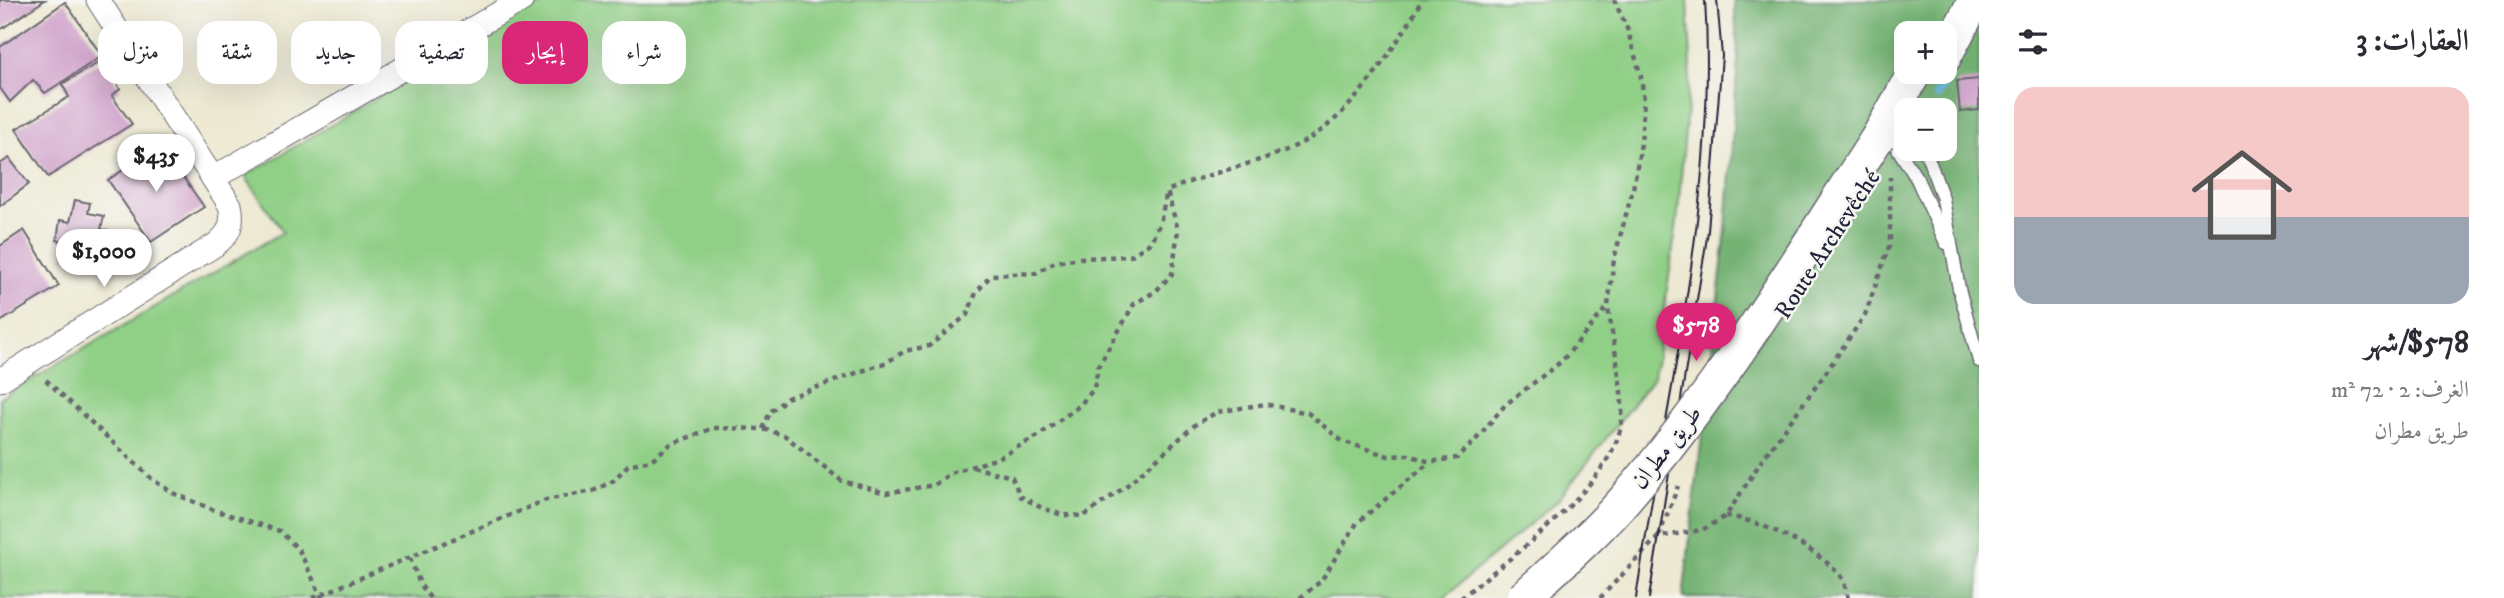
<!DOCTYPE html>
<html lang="ar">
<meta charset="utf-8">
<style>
:root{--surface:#fff;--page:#f2f2f3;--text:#2b2b33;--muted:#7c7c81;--accent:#db2777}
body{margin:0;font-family:"IM FELL DW Pica",Amiri,serif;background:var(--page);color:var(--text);direction:rtl;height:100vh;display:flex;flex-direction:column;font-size:26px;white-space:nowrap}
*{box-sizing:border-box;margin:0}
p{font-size:23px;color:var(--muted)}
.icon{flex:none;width:38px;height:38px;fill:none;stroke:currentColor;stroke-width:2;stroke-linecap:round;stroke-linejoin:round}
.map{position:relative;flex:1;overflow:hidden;direction:ltr}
.side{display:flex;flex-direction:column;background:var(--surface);width:525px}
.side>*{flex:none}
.guide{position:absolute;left:21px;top:21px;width:665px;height:63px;direction:rtl;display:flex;gap:14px}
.controls{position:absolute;left:1894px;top:21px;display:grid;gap:14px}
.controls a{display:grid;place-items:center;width:63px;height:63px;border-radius:14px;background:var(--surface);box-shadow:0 7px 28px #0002;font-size:35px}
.price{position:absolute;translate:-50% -60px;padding:0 16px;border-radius:24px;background:#fff;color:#222;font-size:23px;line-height:46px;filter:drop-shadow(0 2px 4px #0008)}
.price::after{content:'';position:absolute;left:50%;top:42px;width:21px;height:16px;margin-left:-10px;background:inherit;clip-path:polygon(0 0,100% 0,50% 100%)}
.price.selected{background:var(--accent);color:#fff}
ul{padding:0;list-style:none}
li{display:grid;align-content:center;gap:14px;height:371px;padding:0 35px}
li span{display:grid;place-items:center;height:217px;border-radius:21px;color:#555}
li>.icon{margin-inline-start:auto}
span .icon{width:126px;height:126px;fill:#fffc;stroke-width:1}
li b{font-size:30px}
h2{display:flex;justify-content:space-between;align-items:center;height:84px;padding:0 35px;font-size:30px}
.tag{padding:0 24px;border-radius:21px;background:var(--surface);box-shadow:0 7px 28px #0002;font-size:24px;line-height:63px}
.tag.selected{background:var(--accent);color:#fff}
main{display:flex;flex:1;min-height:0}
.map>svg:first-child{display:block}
.green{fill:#90cf86;stroke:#597860;stroke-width:2}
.forest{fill:#74b273;stroke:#4b6a57;stroke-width:2;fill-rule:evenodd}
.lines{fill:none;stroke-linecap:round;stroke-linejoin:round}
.stream{stroke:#67bce4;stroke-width:9}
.building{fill:#d1a4cc}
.lane-casing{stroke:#696870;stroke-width:15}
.street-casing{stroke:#696870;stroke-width:25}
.secondary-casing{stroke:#696870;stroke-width:36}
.path{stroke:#696870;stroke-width:4.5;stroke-dasharray:5 5;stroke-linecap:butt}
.lane{stroke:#fff;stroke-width:12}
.street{stroke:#fff;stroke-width:23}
.secondary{stroke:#fff;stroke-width:33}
.tram{stroke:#22223b;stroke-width:2}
.secondary-bridge-casing{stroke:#696870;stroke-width:36;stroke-linecap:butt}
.secondary-bridge{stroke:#fff;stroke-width:33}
.labels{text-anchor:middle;stroke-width:5;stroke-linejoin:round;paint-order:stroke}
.street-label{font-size:24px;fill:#22223b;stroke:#f6f6f2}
</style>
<main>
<section class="side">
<h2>العقارات: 3<svg class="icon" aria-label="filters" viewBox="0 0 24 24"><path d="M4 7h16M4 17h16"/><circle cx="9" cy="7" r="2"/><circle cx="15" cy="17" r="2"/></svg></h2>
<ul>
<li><span style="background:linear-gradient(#f6c9c9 60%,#9aa5b1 0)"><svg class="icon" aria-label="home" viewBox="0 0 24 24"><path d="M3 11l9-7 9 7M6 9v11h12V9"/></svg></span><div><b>$578/شهر</b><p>الغرف: 2 · 72 m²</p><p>طريق مطران</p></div></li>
</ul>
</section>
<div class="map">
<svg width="1979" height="598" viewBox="0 0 1979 598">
<rect width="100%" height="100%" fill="#f6f6f2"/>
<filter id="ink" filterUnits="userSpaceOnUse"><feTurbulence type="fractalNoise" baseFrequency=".0143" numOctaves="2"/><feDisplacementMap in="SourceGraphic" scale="14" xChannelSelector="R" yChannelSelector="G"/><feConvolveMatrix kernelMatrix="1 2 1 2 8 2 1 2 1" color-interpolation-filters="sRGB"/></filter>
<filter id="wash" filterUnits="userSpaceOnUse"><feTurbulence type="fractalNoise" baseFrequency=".00686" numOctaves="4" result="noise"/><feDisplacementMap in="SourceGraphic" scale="28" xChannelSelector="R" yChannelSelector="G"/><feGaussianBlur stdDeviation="1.57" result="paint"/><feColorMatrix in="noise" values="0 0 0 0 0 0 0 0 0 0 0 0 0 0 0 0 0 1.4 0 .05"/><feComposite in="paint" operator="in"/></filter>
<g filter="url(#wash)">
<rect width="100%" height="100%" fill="#ede9d3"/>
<polygon class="green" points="552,0 1688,0 1691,63 1677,222 1654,377 1558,500 1443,598 0,598 0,398 283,232 245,176 521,13"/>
<path class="forest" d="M1734,0H1979V598H1683L1726,229L1738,58ZM1906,33H1944V72H1906ZM1906,110H1944V149H1906Z"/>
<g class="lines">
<polyline class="stream" points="1937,95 1954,64"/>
</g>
<g id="blocks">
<g class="building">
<polygon points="0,0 45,0 0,30"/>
<polygon points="65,2 102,56 45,93 33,80 10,102 0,88 0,47"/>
<polygon points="103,60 120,89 112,96 132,124 48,177 16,129 69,97 62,84"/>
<polygon points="1979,79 1979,110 1960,112 1957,81"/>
<polygon points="161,145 204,207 151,242 108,180"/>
<polygon points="9,158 29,184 0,206 0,164"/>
<polygon points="75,200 90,203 88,213 104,216 101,229 109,231 106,247 92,244 88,262 63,258 66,242 57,240 60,220 70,222"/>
<polygon points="24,230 59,286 0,322 0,246"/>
</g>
</g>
</g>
<g filter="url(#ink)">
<use href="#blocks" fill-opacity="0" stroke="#696870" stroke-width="2"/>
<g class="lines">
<g class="lane-casing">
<g id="lane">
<polyline points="1886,130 1917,179 1946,243"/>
<polyline points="1925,149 1943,199 1959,289 1979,361"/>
</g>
</g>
<g class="street-casing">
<g id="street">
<polyline points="213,178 522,0"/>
<path d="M0,380L215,245C230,234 234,223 230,205L98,0"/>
</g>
</g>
<g class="secondary-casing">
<g id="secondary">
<polyline points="1944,58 1975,0"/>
<polyline points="1878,137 1915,72"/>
</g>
</g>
<g class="path">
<polyline points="46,380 153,480 173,493 214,510 280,531 299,550 322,598"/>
<polyline points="763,429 770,412 787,398 887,362 905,351 929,346 967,315 976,293 991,275 1036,273 1055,262 1080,258 1130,256 1150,243 1160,223 1167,191"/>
<polyline points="973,467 1012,477 1020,496 1040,507 1062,515 1084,516 1125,487 1196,424 1217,412 1265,404 1308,413 1342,441 1388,456 1409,455 1430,462 1457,458 1473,443 1505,405 1562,361 1608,306 1614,259 1633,189 1641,144 1644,100 1641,77 1627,28 1614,0"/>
<path d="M1726,516C1761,520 1819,549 1841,577C1845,583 1846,591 1848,598"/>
<polyline points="1659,536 1678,486"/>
<polyline points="410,558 420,584 430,598"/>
<path d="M313,598L546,500L593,491L613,481L628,465L651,460L671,444L714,428L763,429L784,435L842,481L886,493L934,485L951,473L998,458L1038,436L1079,406L1094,389L1098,367L1134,304L1156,291L1172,274L1178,230L1167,191C1207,173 1249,166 1289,149C1342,127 1375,74 1406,28C1412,19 1416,9 1422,0"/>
<polyline points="1300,598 1321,581 1357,523 1429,463"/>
<path d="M1461,598C1510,557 1616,484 1622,419C1624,392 1612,336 1608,307"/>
<polyline points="1600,598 1658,537 1702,530 1726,516 1762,460 1822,378 1865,315 1890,244 1890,177"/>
</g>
<use href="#lane" class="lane"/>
<use href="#street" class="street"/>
<use href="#secondary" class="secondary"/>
<g class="tram">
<path d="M1636,598C1665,403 1718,198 1705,0"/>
<polyline points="1649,598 1708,231 1722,56 1717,0"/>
</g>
<g class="secondary-bridge-casing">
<path id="secondary-bridge" d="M1523,598C1558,566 1595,534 1626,498C1722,387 1798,260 1878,137"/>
</g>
<use href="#secondary-bridge" class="secondary-bridge"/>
</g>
</g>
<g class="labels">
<g class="street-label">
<text transform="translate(1827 244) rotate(-57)" y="8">Route Archevêché</text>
<text transform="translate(1666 447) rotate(-52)" y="8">طريق مطران</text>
</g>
</g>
</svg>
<div class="controls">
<a>+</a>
<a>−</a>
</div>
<b class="price" style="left:156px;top:194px">$435</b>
<b class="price" style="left:104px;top:289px">$1,000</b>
<b class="price selected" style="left:1696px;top:363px">$578</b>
<div class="guide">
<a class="tag">شراء</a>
<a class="tag selected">إيجار</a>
<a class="tag">تصفية</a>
<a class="tag">جديد</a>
<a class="tag">شقة</a>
<a class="tag">منزل</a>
</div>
</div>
</main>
